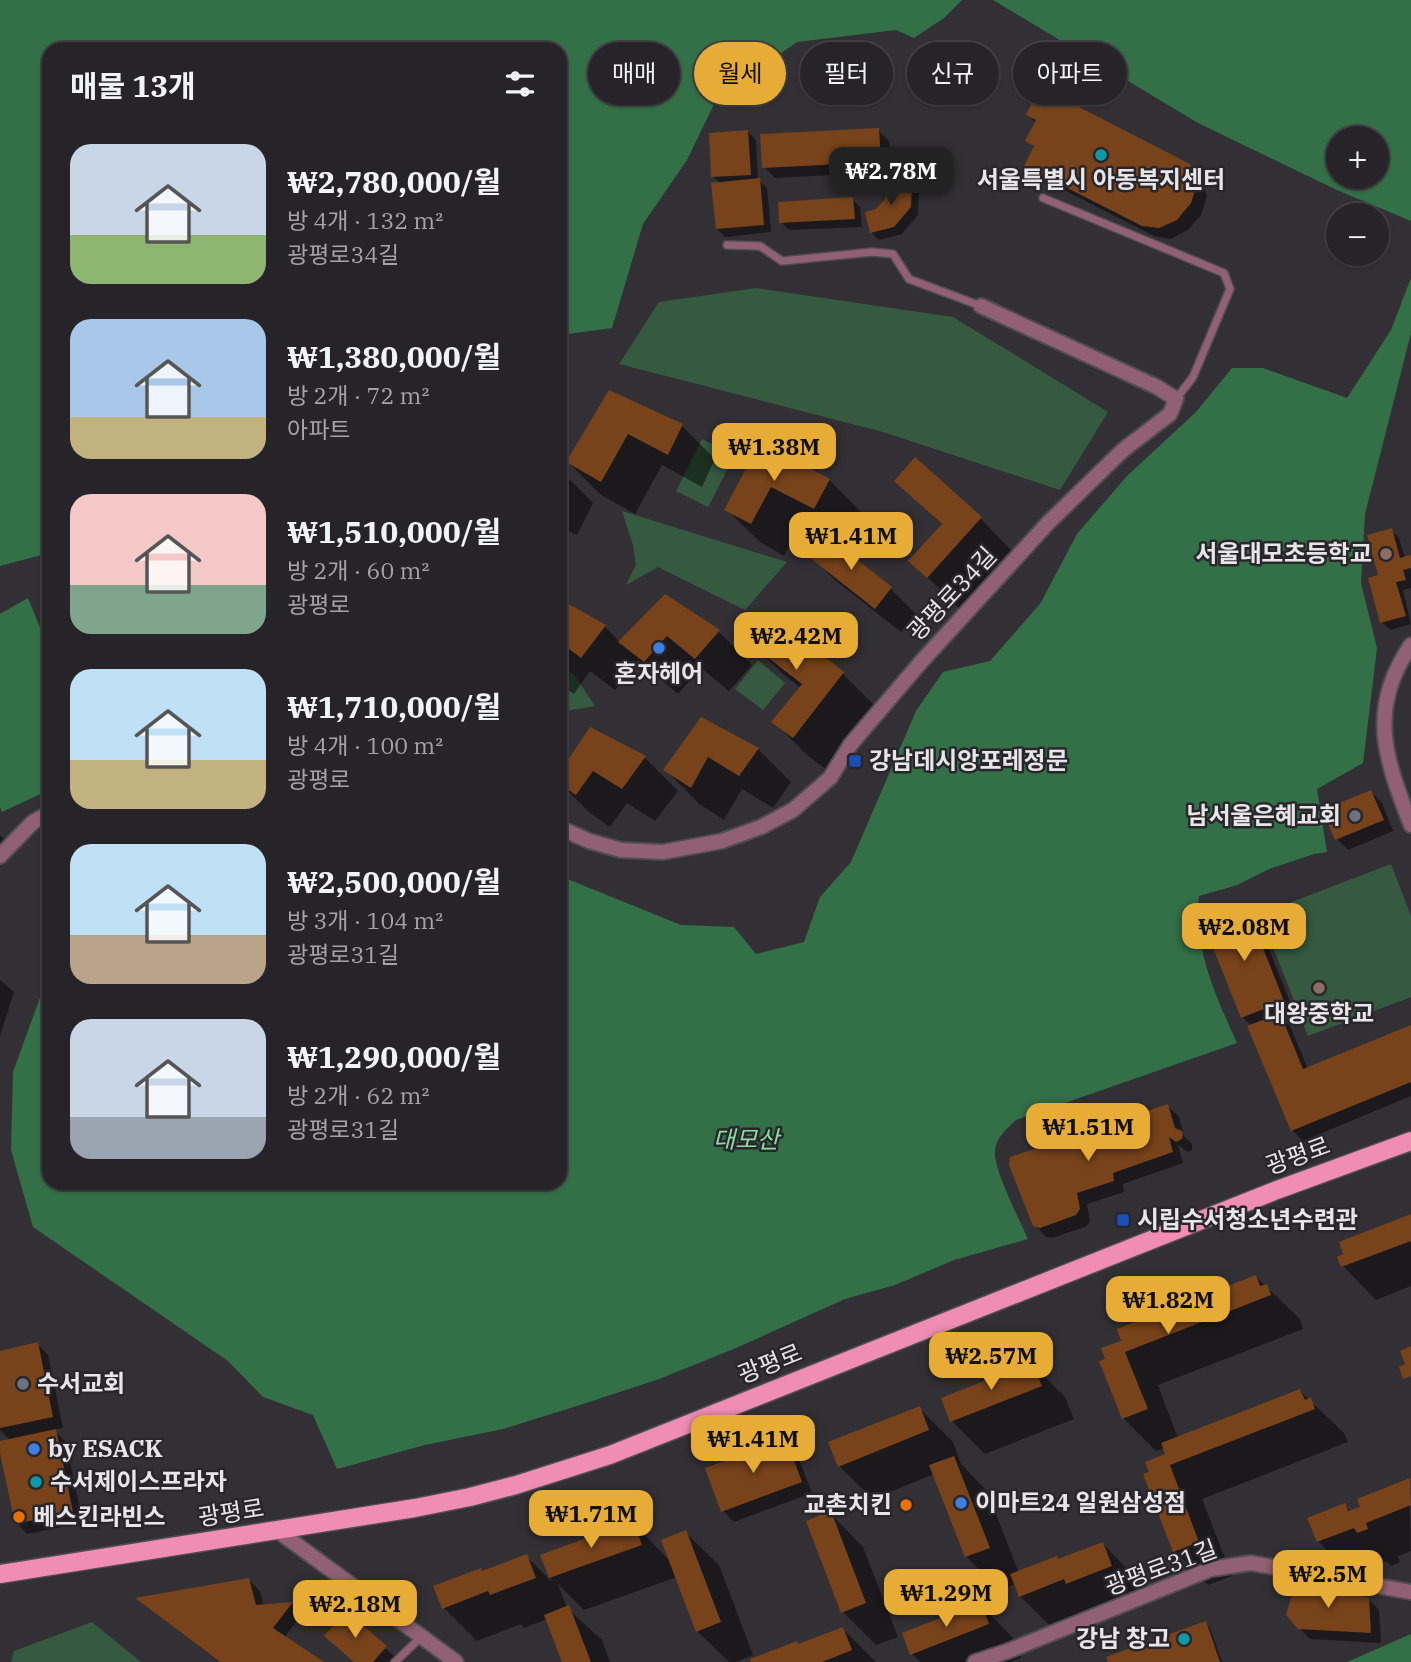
<!DOCTYPE html>
<html lang="ko">
<meta charset="utf-8">
<style>
:root{--surface:#262428;--page:#2e2c30;--text:#f1f3f6;--muted:#a4a4a8;--line:#424145;--accent:#e7ac36}
body{margin:0;font-family:"IBM Plex Serif","Noto Sans KR",serif;background:var(--page);color:var(--text);height:100vh;display:flex;flex-direction:column;font-size:26px;white-space:nowrap}
*{box-sizing:border-box;margin:0}
p{font-size:23px;color:var(--muted)}
.icon{flex:none;width:38px;height:38px;fill:none;stroke:currentColor;stroke-width:2;stroke-linecap:round;stroke-linejoin:round}
.map{position:relative;flex:1;overflow:hidden}
.details{position:absolute;left:42px;top:42px;width:525px;height:1148px;display:flex;flex-direction:column;background:var(--surface);border-radius:21px;box-shadow:0 2px 5px #0004,0 0 0 2px var(--line)}
.details>*{flex:none}
.hud{position:absolute;left:588px;top:42px;width:665px;height:63px;display:flex;gap:14px}
.buttons{position:absolute;left:1326px;top:126px;display:grid;gap:14px}
.buttons a{display:grid;place-items:center;width:63px;height:63px;border-radius:50%;background:var(--surface);box-shadow:0 2px 5px #0004,0 0 0 2px var(--line);font-size:35px}
.price{position:absolute;translate:-50% -60px;padding:0 16px;border-radius:14px;background:var(--accent);color:#111;font-size:23px;line-height:46px;filter:drop-shadow(0 2px 4px #0008)}
.price::after{content:'';position:absolute;left:50%;top:42px;width:21px;height:16px;margin-left:-10px;background:inherit;clip-path:polygon(0 0,100% 0,50% 100%)}
.price.selected{background:#222;color:#fff}
ul{padding:0;list-style:none}
li{display:flex;align-items:center;gap:21px;height:175px;padding:0 28px}
li span{display:grid;place-items:center;flex:none;width:196px;height:140px;border-radius:21px;color:#555}
li>.icon{margin-inline-start:auto}
span .icon{width:84px;height:84px;fill:#fffc;stroke-width:1}
li b{font-size:30px}
h2{display:flex;justify-content:space-between;align-items:center;height:84px;padding:0 28px;font-size:30px}
.tag{padding:0 24px;border-radius:32px;background:var(--surface);box-shadow:0 2px 5px #0004,0 0 0 2px var(--line);font-size:24px;line-height:63px}
.tag.selected{background:var(--accent);color:#111}
.map>svg:first-child{display:block}
.green{fill:#355a40}
.forest{fill:#337048;fill-rule:evenodd}
.shadow{fill:#0007}
.building{fill:#78431b}
.lines{fill:none;stroke-linecap:round;stroke-linejoin:round}
.lane-casing{stroke:#504d51;stroke-width:10}
.street-casing{stroke:#504d51;stroke-width:18}
.primary-casing{stroke:#504d51;stroke-width:21}
.lane{stroke:#916173;stroke-width:7}
.street{stroke:#916173;stroke-width:14}
.primary{stroke:#f08db4;stroke-width:18}
.culture-dot{fill:#0f9aa8;stroke:#29262b;stroke-width:2.5}
.education-dot{fill:#8d6e63;stroke:#29262b;stroke-width:2.5}
.shop-dot{fill:#3f7fe0;stroke:#29262b;stroke-width:2.5}
.transit-dot{fill:#1a4fb4;stroke:#29262b;stroke-width:2.5}
.worship-dot{fill:#6b7280;stroke:#29262b;stroke-width:2.5}
.food-dot{fill:#e8710a;stroke:#29262b;stroke-width:2.5}
.labels{text-anchor:middle;stroke-width:5;stroke-linejoin:round;paint-order:stroke}
.poi-label{font-size:24px;font-weight:bold;fill:#e6e5e7;stroke:#29262b;text-anchor:start}
.street-label{font-size:24px;fill:#e6e5e7;stroke:#29262b}
.park-label{font-size:24px;font-style:italic;fill:#87dfa2;stroke:#29262b}
</style>
<div class="map">
<svg width="1411" height="1662" viewBox="0 0 1411 1662">
<rect width="100%" height="100%" fill="#333035"/>
<g class="green">
<polygon points="756,288 953,317 1108,412 1060,490 883,432 619,364 659,302"/>
<polygon points="702,439 735,455 708,507 676,491"/>
<polygon points="622,511 787,562 745,610 658,567 626,585 636,565 633,545"/>
<polygon points="758,660 785,683 763,710 735,689"/>
<polygon points="560,671 573,673 595,706 560,712"/>
<polygon points="1391,864 1411,916 1411,997 1308,1036 1260,914"/>
<polygon points="92,1622 141,1662 11,1662 14,1651"/>
</g>
<g class="forest">
<polygon points="0,0 962,0 944,18 914,38 896,30 797,42 717,98 687,160 643,224 612,328 560,335 560,49 49,49 49,553 0,566"/>
<path d="M993,0H1411V221L1337,190L1198,123ZM1377,138V177H1339V138Z"/>
<path d="M1411,278V333L1365,514L1361,583L1377,648L1363,763L1317,789L1327,852L1314,854L1269,869L1237,885L1199,896C1193,948 1216,996 1237,1043L1016,1120C1007,1129 996,1137 995,1151C993,1169 1020,1220 1028,1239L954,1260L895,1285L845,1299L736,1348L659,1379L583,1404L503,1429L425,1445L337,1469L313,1415L263,1397L228,1361L33,1227L11,1150L13,1072L49,973V1183H560V876L681,925L734,927L756,954L804,942L820,897L851,862L916,711L943,672L990,661L1040,604L1077,534L1127,476L1196,412L1232,368H1263L1347,398L1391,330Z"/>
<polygon points="28,598 49,650 49,790 2,812 0,807 0,614"/>
<polygon points="1411,1634 1411,1662 1347,1662"/>
</g>
<g class="shadow">
<polygon points="1028,115 1189,165 1200,177 1207,196 1201,215 1188,230 1171,239 1154,236 1036,176 1026,165 1035,148 1027,141 1036,123"/>
<polygon points="878,130 889,141 891,172 775,178 764,167"/>
<polygon points="748,132 756,140 758,180 767,188 771,232 725,237 717,229 721,184 713,176"/>
<polygon points="911,184 919,192 918,215 902,234 879,240 871,232 877,211"/>
<polygon points="852,199 860,207 862,227 789,230 781,222"/>
<polygon points="609,393 682,426 715,459 702,487 662,465 635,514 601,495 568,462"/>
<polygon points="761,444 829,480 862,513 847,541 804,519 784,556 760,542 726,509"/>
<polygon points="560,470 593,503 577,535 560,527"/>
<polygon points="896,481 980,518 1013,552 961,610 911,561 943,526"/>
<polygon points="1391,530 1399,538 1405,559 1411,557 1411,588 1403,590 1411,624 1390,630 1382,622 1380,576"/>
<polygon points="826,538 891,589 915,613 901,632 836,581 811,557"/>
<polygon points="665,596 719,632 752,665 729,691 701,668 678,694 638,660 615,690 590,671 574,694 560,684 560,601 605,627 620,642"/>
<polygon points="770,617 843,674 876,707 827,770 807,755 774,722 801,688 784,675 751,642"/>
<polygon points="701,719 758,749 791,782 773,808 742,789 724,820 698,803 665,769"/>
<polygon points="590,730 645,758 678,791 655,821 627,803 610,827 590,813 560,783 560,775"/>
<polygon points="1371,792 1382,803 1393,831 1348,850 1337,839"/>
<polygon points="0,835 9,844 0,866"/>
<polygon points="1247,910 1258,921 1294,1012 1281,1017 1290,1026 1308,1069 1411,1027 1411,1096 1303,1141 1292,1130 1252,1026 1242,1017"/>
<polygon points="0,980 14,992 0,1036"/>
<polygon points="1168,1106 1179,1117 1184,1136 1192,1144 1192,1150 1188,1152 1178,1145 1183,1163 1123,1184 1124,1192 1087,1204 1090,1221 1087,1226 1052,1238 1046,1237 1035,1225"/>
<polygon points="1411,1216 1411,1286 1376,1300 1343,1266 1339,1258"/>
<polygon points="1256,1277 1300,1319 1303,1329 1158,1385 1178,1438 1300,1391 1344,1433 1348,1442 1202,1499 1232,1576 1208,1585 1175,1551 1168,1455 1165,1448 1156,1451 1123,1418 1107,1360 1123,1342"/>
<polygon points="37,1344 48,1355 63,1428 54,1430 66,1442 83,1523 27,1534 17,1523 0,1444 0,1442 10,1440 0,1430 0,1352"/>
<polygon points="1032,1364 1065,1397 1074,1419 985,1454 952,1421"/>
<polygon points="919,1408 953,1442 961,1464 987,1491 1019,1573 1103,1544 1136,1578 1144,1599 1053,1629 1020,1596 1015,1584 999,1590 966,1556 934,1474 873,1499 839,1466"/>
<polygon points="786,1441 796,1452 812,1493 734,1522 723,1511"/>
<polygon points="1409,1480 1411,1551 1398,1556 1400,1562 1391,1566 1387,1561 1352,1574 1318,1541 1344,1505 1351,1512"/>
<polygon points="830,1513 863,1547 898,1637 876,1645 843,1612"/>
<polygon points="633,1523 671,1562 685,1532 719,1565 753,1655 736,1662 729,1662 697,1631 677,1577 584,1610 558,1584 567,1608 602,1640 610,1662 564,1662 547,1619 524,1628 521,1624 477,1641 444,1608 483,1573 526,1556 552,1582 542,1556"/>
<polygon points="249,1580 260,1591 264,1606 292,1603 302,1614 284,1638 321,1662 219,1662 138,1600"/>
<polygon points="1368,1599 1379,1610 1381,1643 1310,1639 1299,1628"/>
<polygon points="980,1604 1013,1638 1021,1658 1010,1662 920,1662 912,1654"/>
<polygon points="346,1614 394,1656 388,1662 356,1662"/>
<polygon points="1205,1623 1210,1628 1222,1662 1109,1662"/>
<polygon points="843,1629 876,1662 753,1662 799,1646"/>
</g>
<g class="building">
<polygon points="1040,87 1190,164 1197,184 1191,203 1177,220 1159,228 1142,226 1024,166 1034,146 1025,141 1036,120 1026,115"/>
<polygon points="879,128 881,162 762,168 760,134"/>
<polygon points="748,130 751,175 711,177 709,133"/>
<polygon points="760,178 764,225 716,229 711,183"/>
<polygon points="886,181 912,182 911,207 894,227 870,233 865,212 876,209 885,199"/>
<polygon points="853,197 855,219 779,223 778,202"/>
<polygon points="609,390 683,424 668,455 628,434 601,482 566,462"/>
<polygon points="760,442 830,479 814,509 771,487 751,524 724,510"/>
<polygon points="915,457 982,517 927,578 908,561 942,524 894,481"/>
<polygon points="1392,528 1400,558 1411,555 1411,568 1403,570 1406,580 1396,582 1406,616 1380,623 1368,578 1378,575 1367,535"/>
<polygon points="826,535 892,587 875,609 809,557"/>
<polygon points="665,594 720,630 695,659 667,636 644,662 618,642"/>
<polygon points="560,599 606,625 581,658 560,642"/>
<polygon points="770,614 844,672 793,738 771,722 802,684 748,642"/>
<polygon points="701,717 759,748 739,776 708,757 691,788 663,770"/>
<polygon points="590,727 646,756 622,789 593,771 576,795 560,784 560,772"/>
<polygon points="1371,790 1384,820 1335,840 1322,810"/>
<polygon points="1247,908 1284,1001 1241,1018 1204,925"/>
<polygon points="1280,1013 1303,1069 1411,1025 1411,1082 1291,1131 1247,1026"/>
<polygon points="1168,1104 1175,1128 1182,1131 1183,1135 1182,1139 1176,1142 1169,1137 1173,1152 1113,1173 1114,1181 1077,1193 1080,1209 1076,1215 1040,1228 1033,1226 1009,1165 1010,1157"/>
<polygon points="1411,1214 1411,1241 1341,1267 1337,1257 1343,1254 1339,1242"/>
<polygon points="1256,1275 1260,1286 1267,1284 1271,1295 1125,1352 1148,1409 1122,1419 1099,1361 1105,1359 1101,1348 1121,1341 1117,1329"/>
<polygon points="38,1342 53,1417 0,1428 0,1351"/>
<polygon points="1411,1346 1411,1376 1403,1379 1399,1367 1405,1364 1400,1351"/>
<polygon points="1032,1362 1042,1386 950,1422 941,1398"/>
<polygon points="1300,1389 1305,1400 1311,1397 1315,1409 1170,1465 1199,1542 1173,1552 1143,1474 1149,1472 1145,1462 1165,1454 1161,1443"/>
<polygon points="920,1406 929,1430 838,1467 828,1442"/>
<polygon points="56,1429 73,1512 15,1524 0,1453 0,1441"/>
<polygon points="786,1439 802,1482 721,1512 705,1468"/>
<polygon points="954,1456 990,1548 965,1557 929,1465"/>
<polygon points="1410,1478 1411,1505 1366,1523 1368,1529 1357,1533 1354,1528 1317,1542 1307,1518 1345,1503 1348,1511 1360,1507 1357,1499"/>
<polygon points="831,1511 866,1603 841,1613 806,1521"/>
<polygon points="633,1521 642,1545 549,1578 540,1555"/>
<polygon points="686,1530 721,1622 696,1632 661,1540"/>
<polygon points="1103,1542 1112,1566 1066,1584 1064,1579 1019,1597 1010,1574 1057,1556 1058,1559"/>
<polygon points="527,1554 536,1578 490,1595 488,1591 442,1609 433,1586 481,1568 482,1571"/>
<polygon points="249,1578 256,1605 293,1602 273,1628 324,1662 220,1662 135,1598"/>
<polygon points="1296,1580 1369,1598 1371,1633 1298,1629 1286,1615"/>
<polygon points="981,1602 989,1624 910,1655 902,1633"/>
<polygon points="569,1605 591,1662 562,1662 544,1615"/>
<polygon points="346,1611 387,1646 373,1662 354,1662 324,1636"/>
<polygon points="1206,1621 1220,1662 1108,1662 1106,1657"/>
<polygon points="843,1627 852,1650 822,1662 751,1662 750,1659 797,1641 798,1644"/>
</g>
<g class="lines">
<g class="lane-casing">
<g id="lane">
<polyline points="1043,198 1224,273 1230,289 1193,377 1176,399"/>
<polyline points="727,245 760,246 782,261 872,252 893,254 909,279 981,306"/>
<polyline points="395,1662 420,1638"/>
</g>
</g>
<g class="street-casing">
<g id="street">
<path d="M1411,645C1367,709 1385,758 1411,825"/>
<polyline points="560,828 589,841 621,850 663,852 722,841 761,827 793,810 830,778 851,744 921,662 1048,523 1123,450 1170,414 1176,399 1157,387 981,306"/>
<polyline points="0,856 33,822 49,813"/>
<polyline points="278,1531 456,1662"/>
<polyline points="975,1662 1008,1651 1211,1569 1251,1563 1411,1592"/>
</g>
</g>
<g class="primary-casing">
<polyline id="primary" points="0,1574 415,1508 470,1497 516,1485 610,1455 1277,1190 1411,1141"/>
</g>
<use href="#lane" class="lane"/>
<use href="#street" class="street"/>
<use href="#primary" class="primary"/>
</g>
<g class="culture-dot">
<circle cx="1101" cy="155" r="7"/>
<circle cx="36" cy="1482" r="7"/>
<circle cx="1184" cy="1639" r="7"/>
</g>
<g class="education-dot">
<circle cx="1386" cy="554" r="7"/>
<circle cx="1319" cy="988" r="7"/>
</g>
<g class="shop-dot">
<circle cx="659" cy="648" r="7"/>
<circle cx="34" cy="1449" r="7"/>
<circle cx="961" cy="1503" r="7"/>
</g>
<g class="transit-dot">
<rect x="848" y="754" width="14" height="14" rx="3.5"/>
<rect x="1116" y="1213" width="14" height="14" rx="3.5"/>
</g>
<g class="worship-dot">
<circle cx="1355" cy="816" r="7"/>
<circle cx="23" cy="1384" r="7"/>
</g>
<g class="food-dot">
<circle cx="906" cy="1505" r="7"/>
<circle cx="19" cy="1517" r="7"/>
</g>
<g class="labels">
<g class="poi-label">
<text x="1101" y="188" text-anchor="middle">서울특별시 아동복지센터</text>
<text x="1372" y="562" text-anchor="end">서울대모초등학교</text>
<text x="659" y="682" text-anchor="middle">혼자헤어</text>
<text x="869" y="769">강남데시앙포레정문</text>
<text x="1341" y="824" text-anchor="end">남서울은혜교회</text>
<text x="1319" y="1022" text-anchor="middle">대왕중학교</text>
<text x="1137" y="1228">시립수서청소년수련관</text>
<text x="37" y="1392">수서교회</text>
<text x="48" y="1457">by ESACK</text>
<text x="50" y="1490">수서제이스프라자</text>
<text x="975" y="1511">이마트24 일원삼성점</text>
<text x="892" y="1513" text-anchor="end">교촌치킨</text>
<text x="33" y="1525">베스킨라빈스</text>
<text x="1170" y="1647" text-anchor="end">강남 창고</text>
</g>
<g class="street-label">
<text transform="translate(952 594) rotate(-47)" y="8">광평로34길</text>
<text transform="translate(1298 1156) rotate(-20)" y="8">광평로</text>
<text transform="translate(770 1364) rotate(-22)" y="8">광평로</text>
<text transform="translate(231 1513) rotate(-9)" y="8">광평로</text>
<text transform="translate(1161 1568) rotate(-20)" y="8">광평로31길</text>
</g>
<g class="park-label">
<text x="746" y="1148">대모산</text>
</g>
</g>
</svg>
<div class="buttons">
<a>+</a>
<a>−</a>
</div>
<b class="price selected" style="left:891px;top:207px">₩2.78M</b>
<b class="price" style="left:774px;top:483px">₩1.38M</b>
<b class="price" style="left:851px;top:572px">₩1.41M</b>
<b class="price" style="left:796px;top:672px">₩2.42M</b>
<b class="price" style="left:1244px;top:963px">₩2.08M</b>
<b class="price" style="left:1088px;top:1163px">₩1.51M</b>
<b class="price" style="left:1168px;top:1336px">₩1.82M</b>
<b class="price" style="left:991px;top:1392px">₩2.57M</b>
<b class="price" style="left:753px;top:1475px">₩1.41M</b>
<b class="price" style="left:591px;top:1550px">₩1.71M</b>
<b class="price" style="left:1328px;top:1610px">₩2.5M</b>
<b class="price" style="left:946px;top:1629px">₩1.29M</b>
<b class="price" style="left:355px;top:1640px">₩2.18M</b>
<div class="hud">
<a class="tag">매매</a>
<a class="tag selected">월세</a>
<a class="tag">필터</a>
<a class="tag">신규</a>
<a class="tag">아파트</a>
</div>
<section class="details">
<h2>매물 13개<svg class="icon" aria-label="filters" viewBox="0 0 24 24"><path d="M4 7h16M4 17h16"/><circle cx="9" cy="7" r="2"/><circle cx="15" cy="17" r="2"/></svg></h2>
<ul>
<li><span style="background:linear-gradient(#c9d6e8 65%,#8fb573 0)"><svg class="icon" aria-label="home" viewBox="0 0 24 24"><path d="M3 11l9-7 9 7M6 9v11h12V9"/></svg></span><div><b>₩2,780,000/월</b><p>방 4개 · 132 m²</p><p>광평로34길</p></div></li>
<li><span style="background:linear-gradient(#a9c7e8 70%,#c2b280 0)"><svg class="icon" aria-label="home" viewBox="0 0 24 24"><path d="M3 11l9-7 9 7M6 9v11h12V9"/></svg></span><div><b>₩1,380,000/월</b><p>방 2개 · 72 m²</p><p>아파트</p></div></li>
<li><span style="background:linear-gradient(#f6c9c9 65%,#7fa58c 0)"><svg class="icon" aria-label="home" viewBox="0 0 24 24"><path d="M3 11l9-7 9 7M6 9v11h12V9"/></svg></span><div><b>₩1,510,000/월</b><p>방 2개 · 60 m²</p><p>광평로</p></div></li>
<li><span style="background:linear-gradient(#bfe0f5 65%,#c2b280 0)"><svg class="icon" aria-label="home" viewBox="0 0 24 24"><path d="M3 11l9-7 9 7M6 9v11h12V9"/></svg></span><div><b>₩1,710,000/월</b><p>방 4개 · 100 m²</p><p>광평로</p></div></li>
<li><span style="background:linear-gradient(#bfe0f5 65%,#b9a48a 0)"><svg class="icon" aria-label="home" viewBox="0 0 24 24"><path d="M3 11l9-7 9 7M6 9v11h12V9"/></svg></span><div><b>₩2,500,000/월</b><p>방 3개 · 104 m²</p><p>광평로31길</p></div></li>
<li><span style="background:linear-gradient(#c9d6e8 70%,#9aa5b1 0)"><svg class="icon" aria-label="home" viewBox="0 0 24 24"><path d="M3 11l9-7 9 7M6 9v11h12V9"/></svg></span><div><b>₩1,290,000/월</b><p>방 2개 · 62 m²</p><p>광평로31길</p></div></li>
</ul>
</section>
</div>
